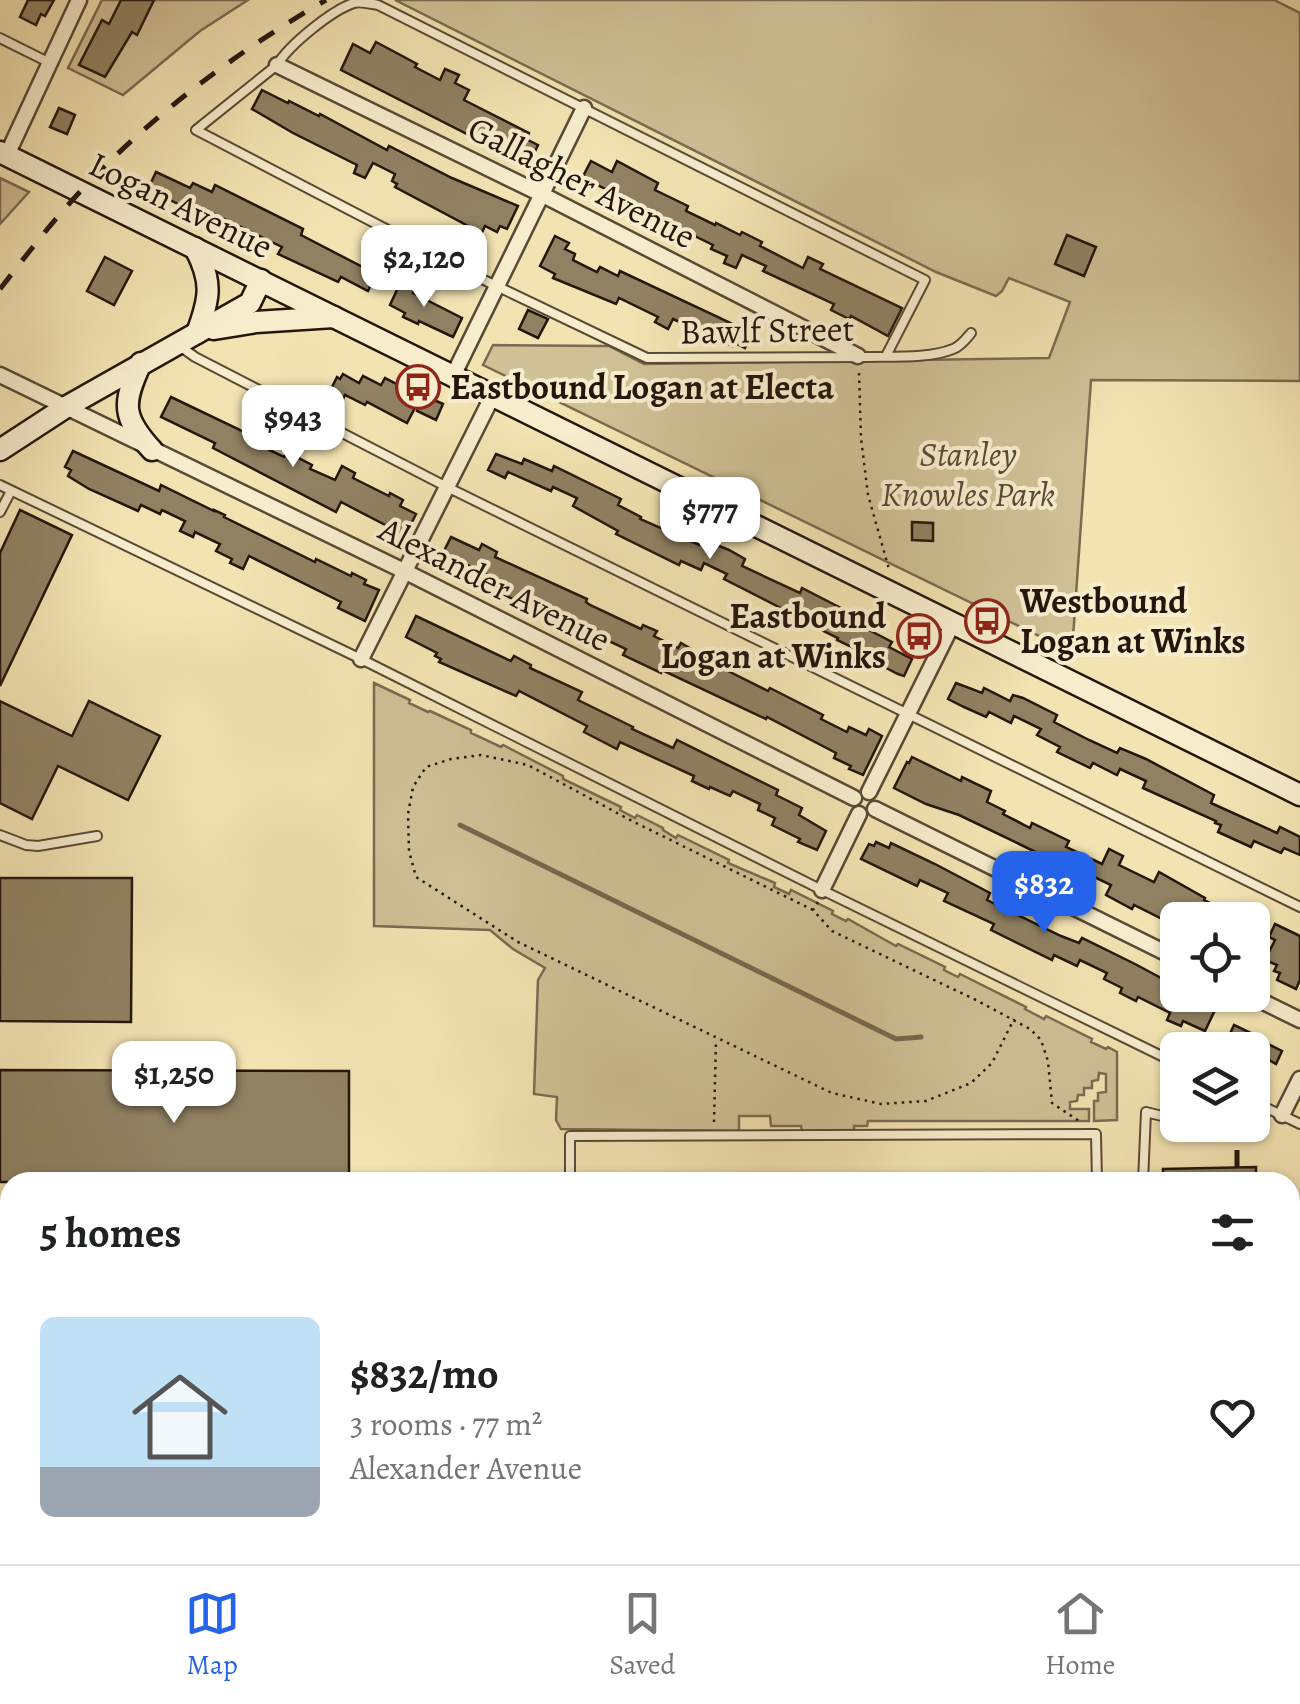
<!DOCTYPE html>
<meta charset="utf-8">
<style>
:root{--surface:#fff;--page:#f6f6f6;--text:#202124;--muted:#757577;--line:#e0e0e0;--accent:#2563eb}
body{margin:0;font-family:Alegreya,serif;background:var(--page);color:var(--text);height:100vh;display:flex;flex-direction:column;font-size:38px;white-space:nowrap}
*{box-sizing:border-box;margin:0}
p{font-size:32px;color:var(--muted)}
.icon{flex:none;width:55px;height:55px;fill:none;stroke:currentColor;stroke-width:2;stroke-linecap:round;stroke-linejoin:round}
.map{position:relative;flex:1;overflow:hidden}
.panel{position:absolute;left:0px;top:1172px;width:1300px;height:392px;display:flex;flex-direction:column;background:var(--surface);border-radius:30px 30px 0 0;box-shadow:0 2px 8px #0004}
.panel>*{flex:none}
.tools{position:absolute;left:1160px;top:902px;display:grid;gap:20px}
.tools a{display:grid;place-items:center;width:110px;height:110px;border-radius:15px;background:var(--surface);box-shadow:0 2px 8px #0004;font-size:50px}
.price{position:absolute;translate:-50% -85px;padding:0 22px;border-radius:20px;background:#fff;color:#222;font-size:32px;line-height:65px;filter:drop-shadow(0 2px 5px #0008)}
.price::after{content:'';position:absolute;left:50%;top:60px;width:30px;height:22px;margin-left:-15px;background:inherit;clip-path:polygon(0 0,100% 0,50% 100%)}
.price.current{background:var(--accent);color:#fff}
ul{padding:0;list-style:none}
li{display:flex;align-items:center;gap:30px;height:250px;padding:0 40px}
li+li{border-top:2px solid var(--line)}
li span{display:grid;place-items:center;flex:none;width:280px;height:200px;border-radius:15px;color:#555}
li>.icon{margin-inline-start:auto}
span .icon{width:120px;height:120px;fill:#fffc;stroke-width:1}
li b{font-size:42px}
h2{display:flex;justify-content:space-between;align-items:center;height:120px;padding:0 40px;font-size:42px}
.tabs{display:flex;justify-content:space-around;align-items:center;height:140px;border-top:2px solid var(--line);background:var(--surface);font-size:28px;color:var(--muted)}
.tabs a{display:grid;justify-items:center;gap:5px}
.tabs .current{color:var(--accent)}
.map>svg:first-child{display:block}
.green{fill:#d0c096;stroke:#7a6b50;stroke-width:2.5}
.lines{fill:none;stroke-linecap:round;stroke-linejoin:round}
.stream{stroke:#77674d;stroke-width:5}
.building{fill:#908162;stroke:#25160b;stroke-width:2.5}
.service-casing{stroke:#584935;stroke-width:12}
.minor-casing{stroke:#584935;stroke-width:19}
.secondary-casing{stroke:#25160b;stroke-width:25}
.path{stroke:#25160b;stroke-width:2.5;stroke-dasharray:2.5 5;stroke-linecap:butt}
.service{stroke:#f7edcd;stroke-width:8}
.minor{stroke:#f7edcd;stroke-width:14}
.secondary{stroke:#f7edcd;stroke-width:20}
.rail{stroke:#25160b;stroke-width:5;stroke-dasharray:18 18;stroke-linecap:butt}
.labels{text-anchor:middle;stroke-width:8;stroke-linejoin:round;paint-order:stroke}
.street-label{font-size:35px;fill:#25160b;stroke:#f7edcd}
.poi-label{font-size:35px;font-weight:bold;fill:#25160b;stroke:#f7edcd;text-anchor:start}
.park-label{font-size:35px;font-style:italic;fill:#584935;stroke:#f7edcd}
</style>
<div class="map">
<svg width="1300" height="1564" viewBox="0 0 1300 1564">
<rect width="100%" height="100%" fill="#f3e3b2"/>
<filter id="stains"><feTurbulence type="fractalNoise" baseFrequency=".002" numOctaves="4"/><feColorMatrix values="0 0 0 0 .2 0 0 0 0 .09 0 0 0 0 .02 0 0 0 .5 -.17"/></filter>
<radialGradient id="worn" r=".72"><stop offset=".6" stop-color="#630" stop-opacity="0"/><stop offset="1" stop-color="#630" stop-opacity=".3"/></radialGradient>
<g class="green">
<polygon points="102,0 248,0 200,31 123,95 68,68"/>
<polygon points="395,0 1274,0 1300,13 1300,381 1091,380 1072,652 483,365 493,345 609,346 644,364 1049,358 1070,302 1009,278 1002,291 996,296 936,272"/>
<polygon points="0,178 29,192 0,224"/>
<polygon points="374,683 410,700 409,703 428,712 430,711 471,730 471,733 501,747 503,745 563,776 563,779 621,807 620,810 635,818 637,815 663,828 663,830 676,838 678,835 729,860 728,863 775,883 774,887 789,894 791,890 833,911 832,914 846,921 848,919 896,946 898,944 945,967 944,970 958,977 960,974 1026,1007 1025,1009 1044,1019 1046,1016 1092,1039 1091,1042 1106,1049 1108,1047 1117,1052 1117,1120 1094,1121 1094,1101 1098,1101 1098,1093 1106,1092 1106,1074 1099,1073 1098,1080 1092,1081 1092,1088 1084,1088 1084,1095 1078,1095 1077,1101 1070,1102 1070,1109 1089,1109 1089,1121 868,1121 867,1126 854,1126 854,1130 802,1131 801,1126 771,1126 770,1116 739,1116 739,1131 561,1129 556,1120 557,1097 534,1094 538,980 545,968 513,949 490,930 374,926"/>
</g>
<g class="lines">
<polyline class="stream" points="460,825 896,1039 921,1037"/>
</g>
<g class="building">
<polygon points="28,0 54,0 45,16 41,14 36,25 20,17"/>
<polygon points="121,0 154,0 137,35 132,32 105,77 79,65 102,20 109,24"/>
<polygon points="376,42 417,64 415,67 440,80 445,69 459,75 455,83 469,90 464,100 529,133 526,139 538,145 530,162 470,133 469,135 341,70 353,44 370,53"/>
<polygon points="262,90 288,103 289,101 319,116 320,114 387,150 389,146 452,178 518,206 507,229 500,226 497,232 485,226 476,245 464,239 470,227 395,187 397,184 392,181 395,174 373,163 365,178 354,173 357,165 293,133 252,109"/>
<polygon points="59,108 75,115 67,134 50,127"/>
<polygon points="591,161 612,172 617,161 658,183 655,190 688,206 686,211 715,225 716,223 740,235 742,232 762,242 760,246 803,268 808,257 823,264 820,269 902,308 888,336 851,316 849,319 831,310 834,304 763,271 766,266 742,255 736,268 724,263 727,256 711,249 713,245 678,228 676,231 645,216 648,210 595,184 592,190 579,184"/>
<polygon points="156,172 190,188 193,183 212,192 215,185 303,229 301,235 376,274 368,291 341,277 338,282 278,254 282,247 192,203 188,209 148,189"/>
<polygon points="1067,235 1096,247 1084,276 1055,264"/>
<polygon points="555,236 569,243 565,249 575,254 573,260 597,272 600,267 618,276 620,271 752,333 745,348 733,342 732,346 673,319 668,329 655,322 658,317 619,298 616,304 553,278 555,274 540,266"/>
<polygon points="105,257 132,271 114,305 87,291"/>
<polygon points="402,279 416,286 413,293 462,318 453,337 419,321 418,324 403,317 405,313 390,305"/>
<polygon points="528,310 548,319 538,338 519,329"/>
<polygon points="343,374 359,383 363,376 381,385 385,378 398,385 397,389 419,400 407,423 367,402 365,405 345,395 342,401 328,395 337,377 340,379"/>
<polygon points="425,396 443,404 436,420 417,411"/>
<polygon points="171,397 263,441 261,446 284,457 287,452 312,465 310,469 335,480 342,466 355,473 353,478 389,496 390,493 403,500 400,506 416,514 404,538 392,531 393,529 341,502 336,512 213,448 215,443 161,417"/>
<polygon points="73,451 159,491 161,485 214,511 214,510 225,515 224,517 315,562 316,559 351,576 352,573 366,580 364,584 379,590 365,621 338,608 341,602 249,556 243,569 230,563 232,559 216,551 220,544 195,532 193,537 180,531 185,521 162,510 160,514 141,505 138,511 89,489 68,476 71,470 65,467"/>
<polygon points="496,454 522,464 524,459 552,471 554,466 621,499 618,505 641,517 640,519 699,545 702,539 729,550 745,559 742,566 800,593 802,588 870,623 867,629 892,642 889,647 912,659 904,676 898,674 863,656 864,653 837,640 838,638 815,627 816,626 724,579 727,574 704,563 701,570 681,561 679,565 616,534 618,531 573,506 577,498 553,487 551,491 508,472 505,478 488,470"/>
<polygon points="20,510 72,535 0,686 0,553"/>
<polygon points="912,522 933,523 933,541 912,540"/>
<polygon points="451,537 479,550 482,544 497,552 495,557 587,599 586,602 590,605 641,629 643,625 657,631 654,636 678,648 681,643 728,671 768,691 770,688 823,715 821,719 847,732 849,727 866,735 869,729 882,736 863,775 849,769 851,766 834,758 836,753 767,717 766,719 662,670 661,673 623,655 626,649 596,635 594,639 578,632 564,626 566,621 540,608 538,612 491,588 496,579 443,553"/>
<polygon points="416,616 511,661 514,656 531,665 530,668 582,692 578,700 633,727 632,729 673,748 677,740 778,790 776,795 802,808 799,815 826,831 817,850 798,842 800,839 772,825 775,818 758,810 760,804 733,791 730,796 710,787 709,789 692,781 694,776 620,742 617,749 584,732 587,726 519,691 516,696 439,662 441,659 435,656 437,653 406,637"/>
<polygon points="956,683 982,693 984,688 1010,701 1013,695 1023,698 1057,715 1054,722 1089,740 1117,753 1120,748 1146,759 1214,795 1211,803 1277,833 1280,827 1300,837 1300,855 1284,848 1281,853 1254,841 1251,847 1218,832 1221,825 1215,823 1216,821 1143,788 1146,781 1120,769 1117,775 1093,763 1090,768 1057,752 1060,747 1037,735 1041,729 1014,716 1011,723 989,712 986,717 964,707 948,699"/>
<polygon points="0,701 72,736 89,701 160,736 128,800 58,766 32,819 0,803"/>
<polygon points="912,757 961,781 962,777 991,791 987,802 1005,811 1003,814 1030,828 1032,823 1069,841 1066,847 1102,864 1109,849 1123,856 1119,865 1154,882 1159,872 1205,898 1204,900 1245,920 1178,920 1178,927 1134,905 1132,909 1106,895 1111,885 1084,872 1081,879 1042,860 1044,856 959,815 926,804 894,788 907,762 909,763"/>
<polygon points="876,842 889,848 891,843 935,864 990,893 987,900 1061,936 1079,943 1082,938 1135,964 1176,986 1172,995 1202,995 1213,1001 1211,1006 1216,1008 1205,1031 1183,1021 1181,1026 1167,1020 1170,1013 1138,997 1136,1001 1120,993 1122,988 1104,979 1107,973 1080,960 1077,966 1054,955 1052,960 991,930 994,924 944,901 948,893 920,880 917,886 861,859 869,844 874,846"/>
<polygon points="0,878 132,878 131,1022 0,1021"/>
<polygon points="1275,924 1300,936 1300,980 1296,989 1277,980 1280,973 1274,971 1277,965 1265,960 1275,940 1269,937"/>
<polygon points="1234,1025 1253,1034 1252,1036 1282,1051 1276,1064 1258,1054 1260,1050 1232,1050 1236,1041 1228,1038"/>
<polygon points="0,1070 349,1071 349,1182 0,1182"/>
<polygon points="1256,1167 1256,1182 1163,1182 1163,1169"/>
</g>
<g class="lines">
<g class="service-casing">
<g id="service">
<polyline points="0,38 50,63"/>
<polyline points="181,347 195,357 447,487 1300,907"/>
<path d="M886,356L925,280L378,5C371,4 360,1 354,3C332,10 289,45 277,65L196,130L484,280L647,358L863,357C889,356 929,359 953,349C961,346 966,339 971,333"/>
<polyline points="0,485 361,659 822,890 1178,1064"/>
<polyline points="0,512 11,491"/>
<polyline points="0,835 26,845 38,846 97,836"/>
<polyline points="1252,1101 1300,1124"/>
<polyline points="1195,1125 1229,1134"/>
<polyline points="570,1182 570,1136 1096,1134 1097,1182"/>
<polyline points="1143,1182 1146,1112 1178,1120"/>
<polyline points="1290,1204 1300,1212"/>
<polyline points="1290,1460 1300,1449"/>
<polyline points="183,1555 184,1564"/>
<polyline points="317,1555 321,1564"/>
<polyline points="1283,1555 1283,1564"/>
</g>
</g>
<g class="minor-casing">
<g id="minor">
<polyline points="277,65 541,194 858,356"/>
<polyline points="7,155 79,0"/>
<polyline points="0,375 406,572 854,798"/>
<polyline points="453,376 584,108"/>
<polyline points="361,659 493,395"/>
<polyline points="869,792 953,623"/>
<polyline points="875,809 1178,959"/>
<polyline points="822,890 859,814"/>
<polyline points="1249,995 1300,1020"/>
<polyline points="1282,1115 1300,1079"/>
<polyline points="0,1524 10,1524"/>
<polyline points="1290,1525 1300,1525"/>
</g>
</g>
<g class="secondary-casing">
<g id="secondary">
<polyline points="0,152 1300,795"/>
<path d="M195,248C213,282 210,298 197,333"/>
<polyline points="214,329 256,322 334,317"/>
<path d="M141,363C122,404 122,417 152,450"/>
<polyline points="0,450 66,407 250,303 261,280"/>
</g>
</g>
<g class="path">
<polyline points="859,373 861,438 868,495 889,569"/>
<polyline points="818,902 813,910 832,931 978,1001 1030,1029 1041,1040 1048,1061 1052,1103 1079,1121"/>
<polyline points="813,910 632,821 528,765 481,755 451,759 426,767 413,787 408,814 409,851 416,877 518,942 832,1093 881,1104 926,1101 971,1083 992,1063 1014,1019"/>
<polyline points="714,1122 716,1040"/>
</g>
<use href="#service" class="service"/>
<use href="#minor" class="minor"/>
<use href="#secondary" class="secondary"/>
<g class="rail">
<path d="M0,289C25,257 50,224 78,194C148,118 236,52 326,0"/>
<polyline points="1237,1168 1237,1125"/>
<polyline points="1237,1555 1237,1564"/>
</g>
</g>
<defs>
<g id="bus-ring" transform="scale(2.25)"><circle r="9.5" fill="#f7edcd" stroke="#8f2418" stroke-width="1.5"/><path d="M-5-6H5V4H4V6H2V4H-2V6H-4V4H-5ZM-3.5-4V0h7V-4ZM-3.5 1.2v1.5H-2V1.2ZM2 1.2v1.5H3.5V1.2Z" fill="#8f2418"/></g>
</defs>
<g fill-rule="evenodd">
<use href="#bus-ring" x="418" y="387"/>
<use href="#bus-ring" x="987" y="621"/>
<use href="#bus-ring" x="919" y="636"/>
</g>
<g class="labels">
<g class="street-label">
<text transform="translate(582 182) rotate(27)" y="12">Gallagher Avenue</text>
<text transform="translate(181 205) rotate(26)" y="12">Logan Avenue</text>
<text transform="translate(767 330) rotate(-1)" y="12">Bawlf Street</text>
<text transform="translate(495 584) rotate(27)" y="12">Alexander Avenue</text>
</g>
<g class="poi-label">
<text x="450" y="399">Eastbound Logan at Electa</text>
<text x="1020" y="613">Westbound<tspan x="1020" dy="40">Logan at Winks</tspan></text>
<text x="886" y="628" text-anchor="end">Eastbound<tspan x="886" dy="40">Logan at Winks</tspan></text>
</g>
<g class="park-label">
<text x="968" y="466">Stanley<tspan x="968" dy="40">Knowles Park</tspan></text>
</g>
</g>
<rect width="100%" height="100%" filter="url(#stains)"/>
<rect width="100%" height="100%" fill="url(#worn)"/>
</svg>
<div class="tools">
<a><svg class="icon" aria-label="locate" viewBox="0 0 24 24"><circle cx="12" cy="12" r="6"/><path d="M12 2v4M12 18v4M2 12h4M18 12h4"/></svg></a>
<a><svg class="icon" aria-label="layers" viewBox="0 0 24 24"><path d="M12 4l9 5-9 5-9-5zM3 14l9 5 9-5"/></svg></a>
</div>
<b class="price" style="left:424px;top:310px">$2,120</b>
<b class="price" style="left:293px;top:470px">$943</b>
<b class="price" style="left:710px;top:562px">$777</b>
<b class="price current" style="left:1044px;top:936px">$832</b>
<b class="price" style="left:174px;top:1126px">$1,250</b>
<section class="panel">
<h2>5 homes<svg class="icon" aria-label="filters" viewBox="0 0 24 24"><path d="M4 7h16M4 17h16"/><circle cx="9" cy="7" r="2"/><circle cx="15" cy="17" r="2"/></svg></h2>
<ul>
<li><span style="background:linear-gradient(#bfe0f5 75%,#9aa5b1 0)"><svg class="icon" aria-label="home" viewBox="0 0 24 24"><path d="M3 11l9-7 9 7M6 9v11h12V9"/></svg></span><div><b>$832/mo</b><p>3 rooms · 77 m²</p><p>Alexander Avenue</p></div><svg class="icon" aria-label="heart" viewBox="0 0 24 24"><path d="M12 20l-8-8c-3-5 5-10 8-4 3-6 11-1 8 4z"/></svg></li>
</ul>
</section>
</div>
<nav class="tabs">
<a class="current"><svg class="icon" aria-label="map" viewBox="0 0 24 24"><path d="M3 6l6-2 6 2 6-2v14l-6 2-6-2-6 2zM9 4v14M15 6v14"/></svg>Map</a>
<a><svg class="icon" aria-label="saved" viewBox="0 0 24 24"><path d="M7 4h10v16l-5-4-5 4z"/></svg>Saved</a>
<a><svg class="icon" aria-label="home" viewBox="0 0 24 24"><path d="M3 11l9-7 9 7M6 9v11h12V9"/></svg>Home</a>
</nav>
